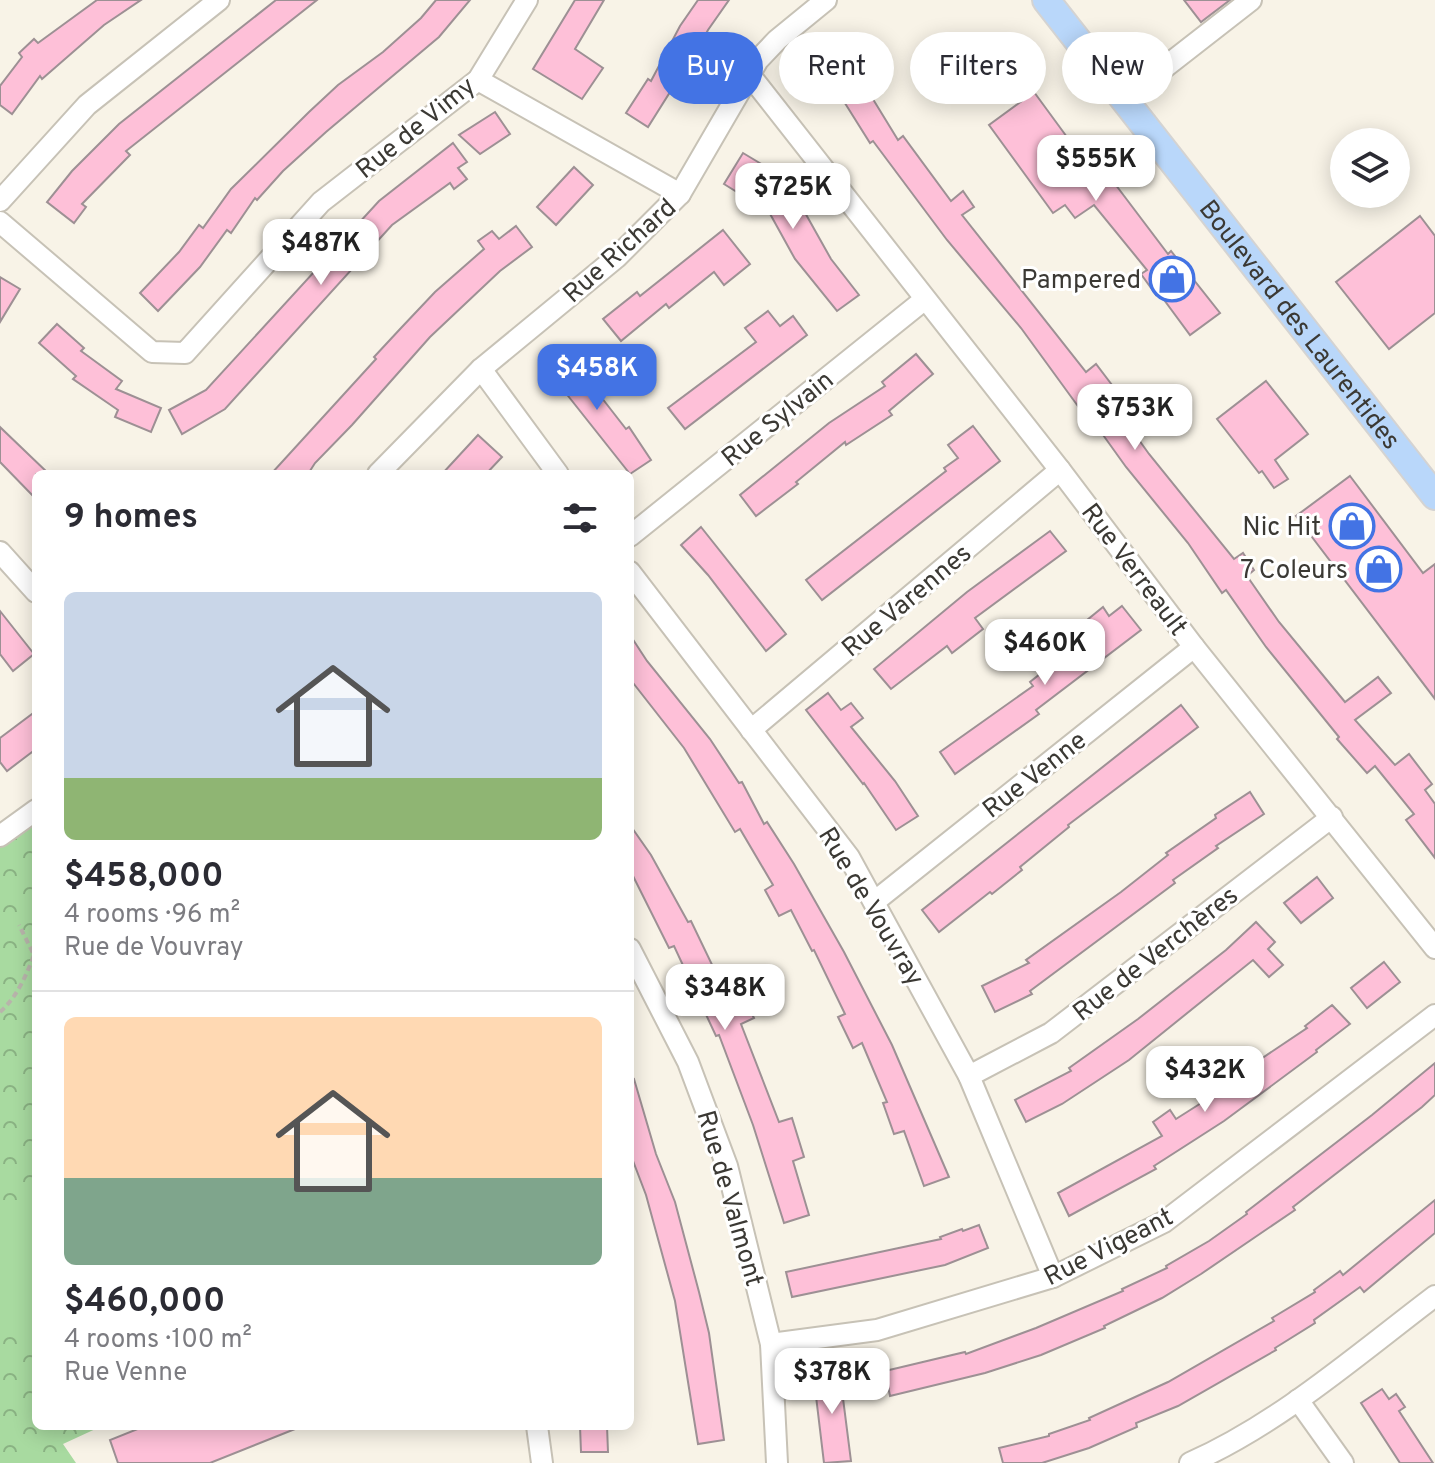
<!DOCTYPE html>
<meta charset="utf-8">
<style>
:root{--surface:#fff;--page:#f7f7f7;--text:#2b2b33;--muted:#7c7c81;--line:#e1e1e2;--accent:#4373e4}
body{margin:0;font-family:Overpass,sans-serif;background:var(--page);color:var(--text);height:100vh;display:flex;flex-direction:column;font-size:30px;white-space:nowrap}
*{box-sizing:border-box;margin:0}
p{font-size:26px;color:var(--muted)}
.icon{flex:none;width:44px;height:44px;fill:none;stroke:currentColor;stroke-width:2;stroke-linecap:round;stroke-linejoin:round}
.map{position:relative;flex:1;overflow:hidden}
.sheet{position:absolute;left:32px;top:470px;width:602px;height:960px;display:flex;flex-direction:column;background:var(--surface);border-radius:12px;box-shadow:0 4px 20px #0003}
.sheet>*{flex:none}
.hud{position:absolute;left:658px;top:32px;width:656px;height:72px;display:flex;gap:16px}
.buttons{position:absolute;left:1330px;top:128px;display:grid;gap:16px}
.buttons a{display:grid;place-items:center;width:80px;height:80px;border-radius:50%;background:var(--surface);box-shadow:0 4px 20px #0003;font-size:40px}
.price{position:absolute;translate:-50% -68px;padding:0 18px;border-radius:16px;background:#fff;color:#222;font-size:26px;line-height:52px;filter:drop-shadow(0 2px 4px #0008)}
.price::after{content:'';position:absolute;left:50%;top:48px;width:24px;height:18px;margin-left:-12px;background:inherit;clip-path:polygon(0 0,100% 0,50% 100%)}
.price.active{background:var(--accent);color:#fff}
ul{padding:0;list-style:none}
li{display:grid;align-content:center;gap:16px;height:424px;padding:0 32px}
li+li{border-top:2px solid var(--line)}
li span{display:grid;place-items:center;height:248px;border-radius:12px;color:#555}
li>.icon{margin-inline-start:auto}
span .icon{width:144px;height:144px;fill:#fffc;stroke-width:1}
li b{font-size:34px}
h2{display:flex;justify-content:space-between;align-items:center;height:96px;padding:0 32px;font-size:34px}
.chip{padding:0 28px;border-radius:36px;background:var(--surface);box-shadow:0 4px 20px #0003;font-size:28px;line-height:72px}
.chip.active{background:var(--accent);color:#fff}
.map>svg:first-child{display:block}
.park{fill:url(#park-crowns)}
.pitch{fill:#a8daa0}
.building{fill:#fec0d8;stroke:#9d9094;stroke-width:2}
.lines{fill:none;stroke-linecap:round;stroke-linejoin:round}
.minor-casing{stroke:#c7c2b6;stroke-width:24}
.major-casing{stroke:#d4d3d2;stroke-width:30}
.path{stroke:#b8b4ab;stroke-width:4;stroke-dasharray:6 4;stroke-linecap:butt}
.minor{stroke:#fff;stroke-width:20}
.major{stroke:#b9d7fa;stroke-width:26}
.labels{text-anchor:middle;stroke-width:6;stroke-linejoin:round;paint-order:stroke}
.street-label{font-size:26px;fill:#3b3934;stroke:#fff}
.poi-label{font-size:26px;fill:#3b3934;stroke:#fff;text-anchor:end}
</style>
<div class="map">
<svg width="1435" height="1463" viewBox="0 0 1435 1463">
<defs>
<pattern id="park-crowns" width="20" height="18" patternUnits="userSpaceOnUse" patternTransform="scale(2)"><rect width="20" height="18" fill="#a8daa0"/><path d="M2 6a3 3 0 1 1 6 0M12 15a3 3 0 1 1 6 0" fill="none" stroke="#8ab283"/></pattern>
</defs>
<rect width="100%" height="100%" fill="#f8f3e7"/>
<polygon class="park" points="36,810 36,1426 102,1426 63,1444 76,1463 0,1463 0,836"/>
<polygon class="pitch" points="36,1190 36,1334 28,1341 0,1305 0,1218"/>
<g class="building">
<polygon points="97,0 141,0 104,25 42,79 40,76 12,114 0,105 0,86 22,57 19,53 34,39 38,43"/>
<polygon points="276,0 317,0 126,151 130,155 82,204 86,207 74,223 47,202 72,171 119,124"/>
<polygon points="436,0 470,0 439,37 326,132 283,171 257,200 255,198 231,233 227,230 200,267 158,311 140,293 179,252 199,225 203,228 231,189 309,112 338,85 383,52 421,18"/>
<polygon points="575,0 604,0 575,49 603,68 582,99 533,69"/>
<polygon points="698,0 729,0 708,30 675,91 672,89 648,127 626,113 648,79 651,81 680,26"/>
<polygon points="1184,0 1230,0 1201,22"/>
<polygon points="829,40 868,91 898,140 903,136 951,201 963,191 974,207 962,215 1086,372 1096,364 1112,385 1104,391 1149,454 1234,559 1243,553 1254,570 1247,576 1279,622 1345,702 1378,677 1391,693 1355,720 1395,765 1409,754 1432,784 1425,790 1435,804 1435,858 1406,820 1414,814 1375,766 1367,773 1337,739 1339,737 1266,647 1226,590 1222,593 1188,543 1126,467 1083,407 1080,409 1021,328 947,240 873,141 870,143 843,100 808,55"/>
<polygon points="1034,92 1097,178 1106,172 1168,254 1171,251 1220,313 1190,335 1159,293 1156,295 1141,274 1147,270 1094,205 1075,218 1065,205 1053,213 989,125"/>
<polygon points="495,112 510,134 480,154 459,135"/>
<polygon points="453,143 467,162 458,168 467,179 454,189 450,183 392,225 225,409 182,434 169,410 206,390 379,201"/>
<polygon points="743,153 763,165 756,175 799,202 831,259 859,295 837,311 795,259 769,212 724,184"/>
<polygon points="574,167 593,185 556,225 537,207"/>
<polygon points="1420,216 1435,236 1435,313 1389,349 1336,282"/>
<polygon points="516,226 532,247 500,271 430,337 352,425 315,463 308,474 271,474 376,359 374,357 401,328 435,292 484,249 478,241 492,231 499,239"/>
<polygon points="723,230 750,264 724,285 714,272 669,308 666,304 621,341 603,319 637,292 640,296"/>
<polygon points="0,277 20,289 0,322"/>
<polygon points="768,311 780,326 793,316 807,335 685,429 668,408 756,342 745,328"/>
<polygon points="57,324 84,348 81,351 122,381 116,389 161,408 151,432 115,417 118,410 73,379 76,376 39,343"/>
<polygon points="563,348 626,429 629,427 651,460 630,474 542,363"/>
<polygon points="916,354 933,374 889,411 892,415 846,445 845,442 796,482 798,484 756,516 740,495 829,423 885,386 882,382"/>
<polygon points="1266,381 1308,434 1275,460 1288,479 1274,488 1262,471 1259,473 1217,419"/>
<polygon points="973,426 1000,461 822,600 806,580 946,471 944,468 958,458 948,445"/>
<polygon points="0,427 49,474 36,474 36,499 0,462"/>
<polygon points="478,435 502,457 486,474 442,474"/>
<polygon points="1350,476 1423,573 1435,564 1435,699 1296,516"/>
<polygon points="701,527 786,634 766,651 708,575 681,545"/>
<polygon points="1050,531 1066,551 975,618 983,629 952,653 947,646 891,689 874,669 967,592"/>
<polygon points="1122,606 1141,630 1036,710 1039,714 955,774 940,752 1033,686 1030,682 1089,635 1081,625 1103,607 1109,616"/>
<polygon points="0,611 34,654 13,671 0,654"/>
<polygon points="630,635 647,661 710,739 739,783 742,782 764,824 767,822 794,864 844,952 892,1045 949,1177 924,1186 904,1131 894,1134 883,1103 887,1102 862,1043 853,1048 838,1017 845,1014 814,950 812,951 791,910 779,916 765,890 773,885 740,829 735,832 684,748 630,679"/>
<polygon points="828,693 841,710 851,703 863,718 851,727 895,781 918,816 896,830 864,783 863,784 806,710"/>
<polygon points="1181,705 1198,727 1068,825 1069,827 1020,867 1022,870 992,894 990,892 939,932 922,910"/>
<polygon points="36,711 36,749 7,771 0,762 0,738"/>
<polygon points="1250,792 1264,814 1216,846 1218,848 1173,880 1175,883 1030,991 1032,994 995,1012 982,986 1029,963 1026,960 1121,892 1168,855 1166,853 1216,818 1215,815"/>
<polygon points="630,825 651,855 688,922 691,921 727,996 740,990 754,1018 741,1024 779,1122 792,1118 804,1157 793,1161 809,1215 784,1223 753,1125 719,1035 716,1036 674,946 669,948 630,870"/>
<polygon points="1317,877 1333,898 1301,923 1284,903"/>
<polygon points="1256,922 1275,942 1268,949 1283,965 1269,977 1253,960 1129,1060 1062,1104 1026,1122 1015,1100 1071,1071 1069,1068 1138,1019 1226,950"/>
<polygon points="1384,962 1400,982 1367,1008 1351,988"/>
<polygon points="1332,1005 1350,1024 1316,1050 1317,1052 1224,1121 1154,1166 1156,1169 1069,1216 1058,1193 1162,1136 1153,1122 1170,1110 1176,1119 1206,1100 1207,1101 1255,1063 1307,1028 1305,1026"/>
<polygon points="1435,1063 1435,1095 1422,1107 1293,1207 1295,1210 1201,1274 1162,1298 1104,1326 1105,1328 1041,1355 985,1373 890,1396 885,1371 965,1352 966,1354 1036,1328 1123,1291 1122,1289 1167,1268 1166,1266 1209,1241 1247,1214 1246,1212 1372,1115"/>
<polygon points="634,1079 656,1154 675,1202 699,1292 709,1333 724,1440 698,1444 675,1301 646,1195 630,1153 630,1080"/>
<polygon points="1435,1200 1435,1233 1364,1292 1360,1287 1314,1320 1315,1323 1275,1348 1276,1350 1178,1406 1136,1423 1137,1427 1089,1448 1042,1463 1003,1463 999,1448 1049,1436 1049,1434 1090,1420 1089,1418 1168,1382 1274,1321 1272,1318 1315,1292 1314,1290 1340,1271 1343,1275"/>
<polygon points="979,1225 988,1248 945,1265 792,1297 786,1272 941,1239 940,1237 962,1229 963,1231"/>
<polygon points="839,1367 851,1461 824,1463 813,1371"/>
<polygon points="1382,1389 1389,1399 1396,1394 1405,1407 1399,1411 1433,1463 1400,1463 1361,1403"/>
<polygon points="145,1426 300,1426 300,1427 210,1463 118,1463 110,1440"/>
<polygon points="580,1426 607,1426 608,1452 581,1452"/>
</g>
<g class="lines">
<g class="minor-casing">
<g id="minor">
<polyline points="749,74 1060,470 1194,647 1435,948"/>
<polyline points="478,80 680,194"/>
<polyline points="1124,99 1251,0"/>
<polyline points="0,201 87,105 219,0"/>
<polyline points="0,222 152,352 185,353 321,202 478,80 527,0"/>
<polyline points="481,369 558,474"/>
<polyline points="378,474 481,369 617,257 680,194 758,60 777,40 826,0"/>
<polyline points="630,536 924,300"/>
<polyline points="0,552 36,592"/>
<polyline points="630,572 849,857 969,1076 1053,1277"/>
<polyline points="751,730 1060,470"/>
<polyline points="0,836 36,810"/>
<polyline points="874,902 1194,647"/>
<polyline points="630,949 688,1062 727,1166 771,1344 777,1463"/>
<polyline points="969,1076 1051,1033 1332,817"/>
<polyline points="771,1344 877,1330 1053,1277 1164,1222 1435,1015"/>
<polyline points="1298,1400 1343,1463"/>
<polyline points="537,1426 542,1463"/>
<path d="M1190,1463C1280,1423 1357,1355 1435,1296"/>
</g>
</g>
<g class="major-casing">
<g id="major">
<path id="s1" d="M1046,0L1435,496"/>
</g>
</g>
<path class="path" d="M0,1012C17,997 26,976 34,955L19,925"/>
<use href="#minor" class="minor"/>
<use href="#major" class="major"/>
</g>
<defs>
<g id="shop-ring" transform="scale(2.3)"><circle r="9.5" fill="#fff" stroke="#4373e4" stroke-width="1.5"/><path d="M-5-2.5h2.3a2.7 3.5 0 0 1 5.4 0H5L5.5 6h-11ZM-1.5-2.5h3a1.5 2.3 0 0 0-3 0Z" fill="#4373e4"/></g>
</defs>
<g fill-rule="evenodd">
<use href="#shop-ring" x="1172" y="279"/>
<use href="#shop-ring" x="1352" y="526"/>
<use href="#shop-ring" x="1379" y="569"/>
</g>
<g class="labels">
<g class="street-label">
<text transform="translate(415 127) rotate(-39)" y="9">Rue de Vimy</text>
<text transform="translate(619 250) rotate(-42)" y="9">Rue Richard</text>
<text dy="9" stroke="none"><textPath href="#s1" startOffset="412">Boulevard des Laurentides</textPath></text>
<text transform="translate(777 418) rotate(-39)" y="9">Rue Sylvain</text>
<text transform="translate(1135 569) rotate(53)" y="9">Rue Verreault</text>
<text transform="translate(906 600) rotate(-40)" y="9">Rue Varennes</text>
<text transform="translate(1034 774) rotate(-38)" y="9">Rue Venne</text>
<text transform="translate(872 906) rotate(59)" y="9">Rue de Vouvray</text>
<text transform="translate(1155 953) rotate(-38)" y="9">Rue de Verchères</text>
<text transform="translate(731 1198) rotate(74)" y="9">Rue de Valmont</text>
<text transform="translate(1108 1246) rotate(-27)" y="9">Rue Vigeant</text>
</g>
<g class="poi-label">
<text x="1141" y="288">Pampered</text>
<text x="1321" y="535">Nic Hit</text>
<text x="1348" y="578">7 Coleurs</text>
</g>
</g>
</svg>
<div class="buttons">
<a><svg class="icon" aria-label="layers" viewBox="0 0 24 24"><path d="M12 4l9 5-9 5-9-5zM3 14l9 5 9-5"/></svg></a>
</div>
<b class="price" style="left:1096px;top:203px">$555K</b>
<b class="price" style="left:793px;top:231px">$725K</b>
<b class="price" style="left:321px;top:287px">$487K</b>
<b class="price active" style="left:597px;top:412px">$458K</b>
<b class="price" style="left:1135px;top:452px">$753K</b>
<b class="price" style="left:1045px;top:687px">$460K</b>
<b class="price" style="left:725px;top:1032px">$348K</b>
<b class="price" style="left:1205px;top:1114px">$432K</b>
<b class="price" style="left:832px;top:1416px">$378K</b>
<div class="hud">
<a class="chip active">Buy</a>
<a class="chip">Rent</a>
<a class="chip">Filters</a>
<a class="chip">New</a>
</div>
<section class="sheet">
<h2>9 homes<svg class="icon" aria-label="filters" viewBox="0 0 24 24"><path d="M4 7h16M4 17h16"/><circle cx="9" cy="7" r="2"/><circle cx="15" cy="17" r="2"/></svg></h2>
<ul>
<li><span style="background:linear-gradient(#c9d6e8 75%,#8fb573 0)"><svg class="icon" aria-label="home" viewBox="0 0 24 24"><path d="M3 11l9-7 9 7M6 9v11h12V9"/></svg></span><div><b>$458,000</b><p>4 rooms · 96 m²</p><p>Rue de Vouvray</p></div></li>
<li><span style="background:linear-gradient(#ffd9b3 65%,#7fa58c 0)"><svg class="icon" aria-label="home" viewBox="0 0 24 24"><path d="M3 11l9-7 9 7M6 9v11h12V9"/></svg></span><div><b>$460,000</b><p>4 rooms · 100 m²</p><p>Rue Venne</p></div></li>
</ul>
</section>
</div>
